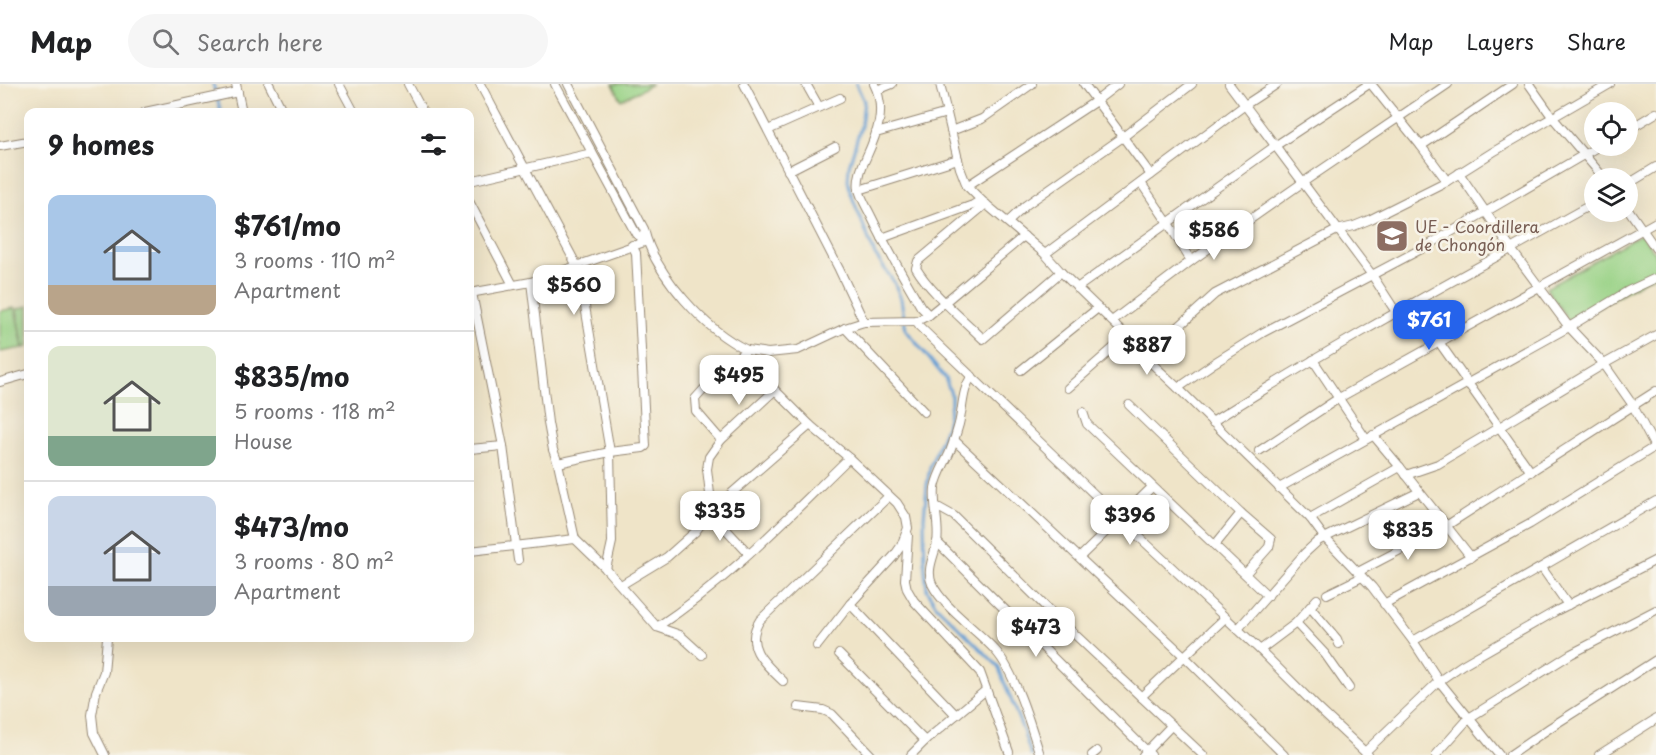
<!DOCTYPE html>
<meta charset="utf-8">
<style>
:root{--surface:#fff;--page:#f6f6f6;--text:#202124;--muted:#757577;--line:#e0e0e0;--accent:#2563eb}
body{margin:0;font-family:"Playpen Sans",sans-serif;background:var(--page);color:var(--text);height:100vh;display:flex;flex-direction:column;font-size:22px;white-space:nowrap}
*{box-sizing:border-box;margin:0}
p{font-size:20px;color:var(--muted)}
.icon{flex:none;width:33px;height:33px;fill:none;stroke:currentColor;stroke-width:2;stroke-linecap:round;stroke-linejoin:round}
.map{position:relative;flex:1;overflow:hidden}
.details{position:absolute;left:24px;top:24px;width:450px;height:534px;display:flex;flex-direction:column;background:var(--surface);border-radius:12px;box-shadow:0 6px 24px #0002}
.details>*{flex:none}
.buttons{position:absolute;left:1584px;top:18px;display:grid;gap:12px}
.buttons a{display:grid;place-items:center;width:54px;height:54px;border-radius:50%;background:var(--surface);box-shadow:0 6px 24px #0002;font-size:30px}
.price{position:absolute;translate:-50% -51px;padding:0 14px;border-radius:12px;background:#fff;color:#222;font-size:20px;line-height:39px;filter:drop-shadow(0 2px 3px #0008)}
.price::after{content:'';position:absolute;left:50%;top:36px;width:18px;height:14px;margin-left:-9px;background:inherit;clip-path:polygon(0 0,100% 0,50% 100%)}
.price.selected{background:var(--accent);color:#fff}
ul{padding:0;list-style:none}
li{display:flex;align-items:center;gap:18px;height:150px;padding:0 24px}
li+li{border-top:2px solid var(--line)}
li span{display:grid;place-items:center;flex:none;width:168px;height:120px;border-radius:12px;color:#555}
li>.icon{margin-inline-start:auto}
span .icon{width:72px;height:72px;fill:#fffc;stroke-width:1}
li b{font-size:26px}
h2{display:flex;justify-content:space-between;align-items:center;height:72px;padding:0 24px;font-size:26px}
header{display:flex;align-items:center;gap:36px;box-sizing:border-box;height:84px;padding:0 30px;background:var(--surface);border-bottom:2px solid var(--line)}
header strong{font-size:28px}
nav{display:flex;gap:33px;margin-inline-start:auto;font-size:21px}
.search{width:420px;height:54px;background:var(--page);display:flex;align-items:center;gap:15px;box-sizing:border-box;padding:0 21px;border-radius:33px;color:var(--muted);font-size:22px}
.map>svg:first-child{display:block}
.green{fill:#98d285;stroke:#6a7e52;stroke-width:1.5}
.lines{fill:none;stroke-linecap:round;stroke-linejoin:round}
.stream{stroke:#659fd4;stroke-width:3}
.street-casing{stroke:#958773;stroke-width:10}
.street{stroke:#fff;stroke-width:8}
.labels{text-anchor:middle;stroke-width:5;stroke-linejoin:round;paint-order:stroke}
.education-label{font-size:16px;fill:#785e54;stroke:#f7f3e8;text-anchor:start}
</style>
<header>
<strong>Map</strong>
<div class="search"><svg class="icon" aria-label="search" viewBox="0 0 24 24"><circle cx="10" cy="10" r="6"/><path d="M15 15l6 6"/></svg>Search here</div>
<nav><a>Map</a><a>Layers</a><a>Share</a></nav>
</header>
<div class="map">
<svg width="1656" height="671" viewBox="0 0 1656 671">
<rect width="100%" height="100%" fill="#f7f3e8"/>
<filter id="ink" filterUnits="userSpaceOnUse"><feTurbulence type="fractalNoise" baseFrequency=".0167" numOctaves="2"/><feDisplacementMap in="SourceGraphic" scale="12" xChannelSelector="R" yChannelSelector="G"/><feConvolveMatrix kernelMatrix="1 2 1 2 8 2 1 2 1" color-interpolation-filters="sRGB"/></filter>
<filter id="wash" filterUnits="userSpaceOnUse"><feTurbulence type="fractalNoise" baseFrequency=".008" numOctaves="4" result="noise"/><feDisplacementMap in="SourceGraphic" scale="24" xChannelSelector="R" yChannelSelector="G"/><feGaussianBlur stdDeviation="1.35" result="paint"/><feColorMatrix in="noise" values="0 0 0 0 0 0 0 0 0 0 0 0 0 0 0 0 0 1.4 0 .05"/><feComposite in="paint" operator="in"/></filter>
<g filter="url(#wash)">
<rect width="100%" height="100%" fill="#efe4c8"/>
<g class="green">
<polygon points="613,0 652,0 621,16"/>
<polygon points="1641,150 1656,170 1656,190 1570,239 1546,204"/>
<polygon points="28,222 28,263 24,264 17,225"/>
<polygon points="15,224 23,264 0,268 0,227"/>
</g>
<g class="lines">
<g class="stream">
<polyline points="213,0 221,28"/>
<polyline points="856,0 864,17 861,42 849,82 848,97 851,110 875,171 894,198 901,215 906,246 945,294 951,310 951,319 946,343 930,383 927,401 924,434 925,488 927,506 936,521 998,582 1024,649 1031,671"/>
</g>
</g>
</g>
<g filter="url(#ink)">
<g class="lines">
<g class="street-casing">
<g id="street">
<polyline points="236,0 242,28"/>
<polyline points="269,0 283,28"/>
<polyline points="339,0 354,28"/>
<polyline points="408,0 423,28"/>
<polyline points="480,0 577,182 580,193 610,368 612,458 606,485"/>
<polyline points="555,0 636,150 647,157"/>
<path d="M568,0L644,145C654,190 706,247 747,266"/>
<polyline points="744,0 839,185 864,238"/>
<polyline points="806,0 819,23"/>
<path d="M874,0C887,25 877,50 866,74C861,84 857,94 859,105C861,115 868,125 872,134C887,165 904,194 921,223L929,231"/>
<polyline points="940,0 960,84 967,102 981,116 1045,170 1061,188 1127,252 1145,273 1178,304 1310,434 1324,453 1372,503 1413,557 1439,597 1499,671"/>
<polyline points="1084,0 1151,91"/>
<polyline points="1229,0 1372,191 1396,228"/>
<polyline points="1371,0 1421,62 1447,97"/>
<polyline points="1529,0 1553,34 1604,94"/>
<polyline points="877,6 892,0"/>
<polyline points="145,28 238,8"/>
<polyline points="768,46 840,14"/>
<polyline points="1628,46 1656,29"/>
<polyline points="951,47 982,35 1032,0"/>
<polyline points="876,49 947,29"/>
<polyline points="0,62 28,57"/>
<polyline points="1421,62 1513,0"/>
<polyline points="788,87 835,63"/>
<polyline points="1459,89 1511,165 1569,243 1604,280 1632,320 1656,365"/>
<polyline points="470,97 592,69"/>
<polyline points="1141,99 1168,139 1191,177"/>
<polyline points="1628,100 1656,83"/>
<polyline points="967,102 1096,17 1118,0"/>
<polyline points="859,106 958,75"/>
<polyline points="470,119 513,201"/>
<path d="M986,120L918,177L916,184C930,208 963,235 983,255L1061,188"/>
<polyline points="1628,125 1656,165"/>
<polyline points="1008,138 1026,121 1123,53 1192,0"/>
<polyline points="882,154 973,121 981,116"/>
<polyline points="1045,170 1245,21 1277,0"/>
<polyline points="531,198 548,339 553,366 558,379 575,455 606,485 657,543 680,551 702,571"/>
<polyline points="1077,204 1275,62 1369,0"/>
<polyline points="470,209 531,198 647,157"/>
<polyline points="472,209 503,362 518,476"/>
<polyline points="1412,220 1531,388"/>
<polyline points="917,237 919,242 1119,434 1260,566 1319,625 1368,671"/>
<polyline points="1112,237 1191,177 1302,99 1448,0"/>
<polyline points="845,244 924,328"/>
<polyline points="1145,273 1215,210 1337,146 1354,142 1371,135 1447,97 1493,68 1610,0"/>
<polyline points="1313,276 1366,355"/>
<polyline points="1021,286 1098,224"/>
<path d="M972,292C962,305 963,324 959,340C956,350 953,361 949,370C944,381 937,392 935,404C933,423 940,441 937,459C934,472 926,486 932,500C943,523 977,546 995,566C1015,588 1031,642 1040,671"/>
<polyline points="0,298 28,290"/>
<polyline points="1068,304 1127,252"/>
<polyline points="1178,304 1214,279 1262,249 1425,163 1599,62"/>
<polyline points="1129,321 1241,429 1271,455 1269,463 1246,489"/>
<polyline points="1083,328 1087,340 1268,512"/>
<path d="M1212,338C1336,259 1466,190 1594,119"/>
<polyline points="1373,351 1400,383 1471,473"/>
<polyline points="721,356 696,327 695,315 721,286 747,266 768,269 798,266 845,244 864,238 917,237 929,231 945,218 1024,152"/>
<polyline points="954,356 1184,572 1284,671"/>
<polyline points="470,365 503,362"/>
<polyline points="1259,367 1339,314 1656,138"/>
<polyline points="558,379 610,368 643,364 646,362 636,169 632,161"/>
<polyline points="1406,391 1438,380 1604,280 1656,251"/>
<polyline points="1279,404 1569,243 1628,207 1656,194"/>
<polyline points="936,422 954,432 1051,528 1203,671"/>
<polyline points="1310,434 1400,383"/>
<polyline points="908,451 905,496 907,505 914,517 925,529 980,588 1009,668"/>
<polyline points="937,458 1151,671"/>
<polyline points="1215,461 1241,429"/>
<polyline points="470,467 575,455"/>
<polyline points="749,470 710,428 710,410 707,385 709,373 721,356 775,306 810,341 849,374 897,419 906,433 908,444 901,462 894,472 850,520 817,562"/>
<polyline points="1080,473 1152,403"/>
<polyline points="1542,484 1568,521"/>
<polyline points="1358,488 1446,442 1656,307"/>
<polyline points="621,501 667,473 695,448 710,428 810,341"/>
<polyline points="1327,510 1362,493"/>
<polyline points="1384,520 1530,440 1656,362"/>
<polyline points="1310,523 1337,555 1339,560"/>
<polyline points="1296,539 1325,570 1349,604"/>
<path d="M657,543C729,496 788,433 849,374"/>
<polyline points="1238,545 1305,469 1318,457 1419,408"/>
<polyline points="1030,550 1051,528"/>
<polyline points="1413,557 1656,417"/>
<polyline points="1260,566 1296,539 1317,515"/>
<polyline points="839,570 925,657 956,631 850,520"/>
<path d="M783,597C765,580 743,562 760,536L889,412"/>
<polyline points="1141,613 1225,534"/>
<polyline points="798,623 823,626 832,630 871,671"/>
<polyline points="956,631 986,606"/>
<polyline points="1365,668 1439,597 1462,581 1556,527 1656,476"/>
<polyline points="105,671 94,649 92,631 96,608 104,588 107,554"/>
<polyline points="911,671 925,657"/>
<polyline points="1092,671 1097,667"/>
<polyline points="1143,671 1172,641"/>
<polyline points="1436,671 1469,634 1571,570 1656,526"/>
<polyline points="1510,671 1551,643 1656,576"/>
<polyline points="1599,671 1656,635"/>
</g>
</g>
<use href="#street" class="street"/>
</g>
</g>
<defs>
<g id="school-square" transform="scale(1.725)"><rect x="-9" y="-9" width="18" height="18" rx="4" fill="#8d6e63" stroke="#f7f3e8"/><path d="M0-5L7-2L0 1L-7-2ZM-4 1L0 2.5L4 1V4Q0 6-4 4Z" fill="#fff"/></g>
</defs>
<g fill-rule="evenodd">
<use href="#school-square" x="1392" y="152"/>
</g>
<g class="labels">
<g class="education-label">
<text x="1415" y="149">UE - Coordillera<tspan x="1415" dy="18">de Chongón</tspan></text>
</g>
</g>
</svg>
<div class="buttons">
<a><svg class="icon" aria-label="locate" viewBox="0 0 24 24"><circle cx="12" cy="12" r="6"/><path d="M12 2v4M12 18v4M2 12h4M18 12h4"/></svg></a>
<a><svg class="icon" aria-label="layers" viewBox="0 0 24 24"><path d="M12 4l9 5-9 5-9-5zM3 14l9 5 9-5"/></svg></a>
</div>
<b class="price" style="left:1214px;top:177px">$586</b>
<b class="price" style="left:574px;top:232px">$560</b>
<b class="price selected" style="left:1429px;top:267px">$761</b>
<b class="price" style="left:1147px;top:292px">$887</b>
<b class="price" style="left:739px;top:322px">$495</b>
<b class="price" style="left:720px;top:458px">$335</b>
<b class="price" style="left:1130px;top:462px">$396</b>
<b class="price" style="left:1408px;top:477px">$835</b>
<b class="price" style="left:1036px;top:574px">$473</b>
<section class="details">
<h2>9 homes<svg class="icon" aria-label="filters" viewBox="0 0 24 24"><path d="M4 7h16M4 17h16"/><circle cx="9" cy="7" r="2"/><circle cx="15" cy="17" r="2"/></svg></h2>
<ul>
<li><span style="background:linear-gradient(#a9c7e8 75%,#b9a48a 0)"><svg class="icon" aria-label="home" viewBox="0 0 24 24"><path d="M3 11l9-7 9 7M6 9v11h12V9"/></svg></span><div><b>$761/mo</b><p>3 rooms · 110 m²</p><p>Apartment</p></div></li>
<li><span style="background:linear-gradient(#dfe7d0 75%,#7fa58c 0)"><svg class="icon" aria-label="home" viewBox="0 0 24 24"><path d="M3 11l9-7 9 7M6 9v11h12V9"/></svg></span><div><b>$835/mo</b><p>5 rooms · 118 m²</p><p>House</p></div></li>
<li><span style="background:linear-gradient(#c9d6e8 75%,#9aa5b1 0)"><svg class="icon" aria-label="home" viewBox="0 0 24 24"><path d="M3 11l9-7 9 7M6 9v11h12V9"/></svg></span><div><b>$473/mo</b><p>3 rooms · 80 m²</p><p>Apartment</p></div></li>
</ul>
</section>
</div>
